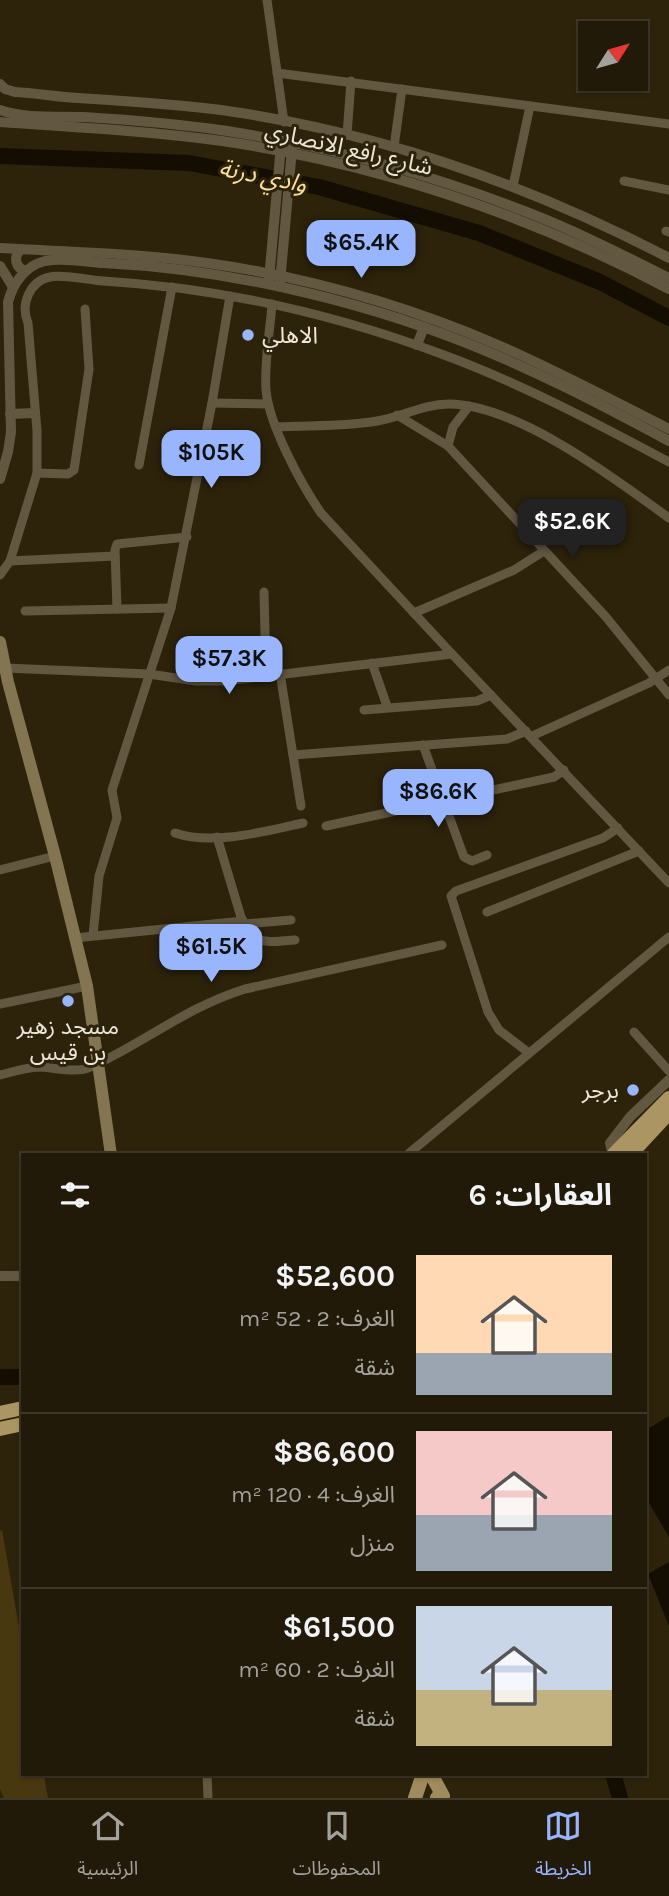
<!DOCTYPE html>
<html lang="ar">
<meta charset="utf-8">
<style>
:root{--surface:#221a08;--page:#2e2716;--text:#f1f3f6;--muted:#a2a19c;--line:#3f3829;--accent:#98b5fd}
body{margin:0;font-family:Karla,"Noto Sans Arabic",sans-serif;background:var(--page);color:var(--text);direction:rtl;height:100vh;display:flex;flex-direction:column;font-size:26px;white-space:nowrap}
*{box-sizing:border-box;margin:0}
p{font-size:23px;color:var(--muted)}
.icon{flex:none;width:38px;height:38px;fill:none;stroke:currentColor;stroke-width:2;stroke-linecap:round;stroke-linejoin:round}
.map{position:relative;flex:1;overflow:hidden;direction:ltr}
.drawer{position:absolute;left:21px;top:1153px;width:626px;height:623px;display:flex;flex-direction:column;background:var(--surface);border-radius:0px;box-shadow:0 2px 5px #0004,0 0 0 2px var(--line);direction:rtl}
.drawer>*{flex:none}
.needle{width:46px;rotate:53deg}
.buttons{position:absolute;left:578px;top:21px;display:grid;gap:14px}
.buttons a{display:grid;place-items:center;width:70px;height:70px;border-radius:0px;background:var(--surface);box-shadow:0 2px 5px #0004,0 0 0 2px var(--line);font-size:35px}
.price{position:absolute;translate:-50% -60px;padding:0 16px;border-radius:14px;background:var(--accent);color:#111;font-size:23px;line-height:46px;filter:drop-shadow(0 2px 4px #0008)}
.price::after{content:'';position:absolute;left:50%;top:42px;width:21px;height:16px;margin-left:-10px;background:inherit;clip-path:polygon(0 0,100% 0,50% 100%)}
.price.active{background:#222;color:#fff}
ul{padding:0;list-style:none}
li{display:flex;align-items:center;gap:21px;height:175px;padding:0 35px}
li+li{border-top:2px solid var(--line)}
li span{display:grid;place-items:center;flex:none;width:196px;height:140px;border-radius:0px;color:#555}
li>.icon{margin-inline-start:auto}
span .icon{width:84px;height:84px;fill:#fffc;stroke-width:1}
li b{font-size:30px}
h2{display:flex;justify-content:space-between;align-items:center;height:84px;padding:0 35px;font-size:30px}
.tab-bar{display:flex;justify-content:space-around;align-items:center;height:98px;border-top:2px solid var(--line);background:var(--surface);font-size:19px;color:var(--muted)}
.tab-bar a{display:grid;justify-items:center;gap:4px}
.tab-bar .active{color:var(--accent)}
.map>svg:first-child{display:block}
.green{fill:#48380f}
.water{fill:#140d01}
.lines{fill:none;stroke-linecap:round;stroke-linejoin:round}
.river{stroke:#140d01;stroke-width:16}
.minor{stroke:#625842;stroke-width:9}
.tertiary{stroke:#625842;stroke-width:10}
.secondary{stroke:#847551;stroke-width:12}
.primary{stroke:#9f8b5d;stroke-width:14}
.trunk{stroke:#ab9562;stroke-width:14}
.poi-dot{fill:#98b5fd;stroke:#2d230b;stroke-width:2.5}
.labels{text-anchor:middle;stroke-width:6;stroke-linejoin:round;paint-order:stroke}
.street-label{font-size:23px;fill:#ece6d8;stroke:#2d230b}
.poi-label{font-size:23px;fill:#ece6d8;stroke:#2d230b;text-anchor:start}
.water-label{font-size:24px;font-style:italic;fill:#fade9d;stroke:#2d230b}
</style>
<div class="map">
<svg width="669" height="1798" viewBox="0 0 669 1798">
<rect width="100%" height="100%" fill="#2d230b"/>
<polygon class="green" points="2,1530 23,1650 23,1774 44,1775 48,1798 4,1798 0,1789 0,1531"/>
<g class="water">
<polygon points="669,1416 669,1537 646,1498 646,1430"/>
<polygon points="669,1562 669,1626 648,1574"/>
</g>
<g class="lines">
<g class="river">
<polyline points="0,156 189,163 319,187 479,233 600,282 669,318"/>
<polyline points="0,1377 23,1377"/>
<polyline points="613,1774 620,1798"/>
</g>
<g class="minor">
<polyline points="267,0 284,122"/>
<polyline points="277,73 669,124"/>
<polyline points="347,135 351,81"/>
<polyline points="394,147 402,89"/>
<polyline points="624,181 669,190"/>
<polyline points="513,186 530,106"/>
<polyline points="666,231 669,232"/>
<path d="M272,304C270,332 264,362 266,390C269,425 301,484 321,513L452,654L669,883"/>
<polyline points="212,403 268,404"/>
<polyline points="397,415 448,446 606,617 669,695"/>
<path d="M276,427C309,425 344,427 377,421C402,417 423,404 449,404C518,405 614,478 669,518"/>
<polyline points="448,446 453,427 469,406"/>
<polyline points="139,465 172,287"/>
<polyline points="37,473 68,474 74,470 89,369 85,309"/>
<polyline points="10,561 115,556"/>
<path d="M0,575L10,561L37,473V431L28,323C20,304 30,281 50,277C63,274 88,280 103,281C220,288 335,314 444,355C522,384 596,423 669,462"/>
<polyline points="264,592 266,676"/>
<polyline points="117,609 115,550 117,544 187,537"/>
<polyline points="25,611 171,608"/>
<polyline points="414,613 514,570 544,551"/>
<polyline points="372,663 387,706"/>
<polyline points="5,668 149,674 196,681 226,681 452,654"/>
<polyline points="280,673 301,806"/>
<polyline points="364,710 477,701 491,695"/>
<polyline points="532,736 649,683 669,670"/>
<polyline points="423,745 464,857 472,861 487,855"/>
<polyline points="293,755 507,739 526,731"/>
<polyline points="326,826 554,777 564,770"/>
<path d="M175,833C213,846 265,831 303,823"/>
<path d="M217,837L241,917C256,947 266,942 295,940"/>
<polyline points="0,870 55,856"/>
<polyline points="487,912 639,851"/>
<polyline points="245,924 291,920"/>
<polyline points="93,935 99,876 117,818 112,790 171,608 212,403 230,296"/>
<polyline points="75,938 243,921"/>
<polyline points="0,1004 87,986"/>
<polyline points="634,1032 669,1071"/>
<polyline points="529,1053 499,1030 488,1012 451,896 456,891 603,838 618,828"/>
<path d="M0,1075C12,1072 25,1068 37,1067C53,1067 76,1074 91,1067C145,1042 187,1007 245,989L442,945"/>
<polyline points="407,1155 669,937"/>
<polyline points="207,1774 208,1798"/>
</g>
<g class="tertiary">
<path d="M0,84L5,89L15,92C36,93 57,97 78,98C126,101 174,104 221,110C378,132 529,185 669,258"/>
<path d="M0,110C26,119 57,116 84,117C132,120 180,124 227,131C329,147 428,173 524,211C574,230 621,254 669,278"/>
<path d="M0,122C74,127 149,131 222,141C379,164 529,215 669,289"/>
<path d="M0,248C69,252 138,253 207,263C306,277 405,305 498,345C556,370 612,400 669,429"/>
<path d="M21,249C13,257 15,268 26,271"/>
<polyline points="0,266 13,287"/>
<polyline points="269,279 281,145"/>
<polyline points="280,283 292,149"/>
<polyline points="417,345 424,327"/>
<polyline points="10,414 35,413"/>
<path d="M0,479L8,452L11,432L8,302C13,283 25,266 45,261C63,257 85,262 103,263C224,269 352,298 464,342C535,370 602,405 669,441"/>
<polyline points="613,1155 610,1143 630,1117 669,1080"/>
<polyline points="0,1276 23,1276"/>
</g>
<polyline class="secondary" points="0,642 8,682 55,856 87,986 111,1155"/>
<g class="primary">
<polyline points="431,1774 443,1796 437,1798"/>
<polyline points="415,1798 423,1774"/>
</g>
<g class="trunk">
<polyline points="613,1155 669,1098"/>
<polyline points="630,1155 669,1113"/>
<polyline points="0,1413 23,1408"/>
<polyline points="0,1429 23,1424"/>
</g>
</g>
<g class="poi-dot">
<circle cx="248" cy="335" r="7"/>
<circle cx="68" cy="1001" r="7"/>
<circle cx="633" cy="1090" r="7"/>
</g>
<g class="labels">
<g class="street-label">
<text transform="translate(349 148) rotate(13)" y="8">شارع رافع الانصاري</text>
</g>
<g class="poi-label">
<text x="262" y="343">الاهلي</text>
<text x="68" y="1034" text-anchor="middle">مسجد زهير<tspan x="68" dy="26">بن قيس</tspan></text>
<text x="619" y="1098" text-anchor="end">برجر</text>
</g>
<g class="water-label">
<text transform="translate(263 176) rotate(11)" y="8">وادي درنة</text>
</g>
</g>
</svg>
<div class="buttons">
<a><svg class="needle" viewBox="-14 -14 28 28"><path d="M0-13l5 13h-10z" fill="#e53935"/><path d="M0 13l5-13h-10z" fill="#a2a19c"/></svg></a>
</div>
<b class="price" style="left:361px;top:280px">$65.4K</b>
<b class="price" style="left:211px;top:490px">$105K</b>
<b class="price active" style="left:572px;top:559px">$52.6K</b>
<b class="price" style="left:229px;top:696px">$57.3K</b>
<b class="price" style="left:438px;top:829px">$86.6K</b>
<b class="price" style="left:211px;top:984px">$61.5K</b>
<section class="drawer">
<h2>العقارات: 6<svg class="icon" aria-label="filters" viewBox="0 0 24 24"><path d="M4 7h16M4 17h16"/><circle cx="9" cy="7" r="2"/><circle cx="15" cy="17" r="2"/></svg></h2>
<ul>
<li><span style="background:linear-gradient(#ffd9b3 70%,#9aa5b1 0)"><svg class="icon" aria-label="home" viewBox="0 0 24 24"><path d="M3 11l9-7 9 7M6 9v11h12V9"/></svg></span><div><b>$52,600</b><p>الغرف: 2 · 52 m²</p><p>شقة</p></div></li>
<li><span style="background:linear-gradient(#f6c9c9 60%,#9aa5b1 0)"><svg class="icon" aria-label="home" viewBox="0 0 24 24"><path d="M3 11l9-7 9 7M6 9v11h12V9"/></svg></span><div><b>$86,600</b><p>الغرف: 4 · 120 m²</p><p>منزل</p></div></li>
<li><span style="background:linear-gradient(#c9d6e8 60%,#c2b280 0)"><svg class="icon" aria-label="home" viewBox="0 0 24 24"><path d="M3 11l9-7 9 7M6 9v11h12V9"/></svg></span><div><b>$61,500</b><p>الغرف: 2 · 60 m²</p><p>شقة</p></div></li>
</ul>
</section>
</div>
<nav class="tab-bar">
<a class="active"><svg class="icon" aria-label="map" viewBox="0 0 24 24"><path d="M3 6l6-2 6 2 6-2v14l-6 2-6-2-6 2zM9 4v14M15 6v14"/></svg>الخريطة</a>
<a><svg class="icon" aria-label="saved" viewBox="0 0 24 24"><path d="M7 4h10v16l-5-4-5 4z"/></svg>المحفوظات</a>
<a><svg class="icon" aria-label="home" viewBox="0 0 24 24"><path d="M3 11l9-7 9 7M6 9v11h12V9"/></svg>الرئيسية</a>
</nav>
